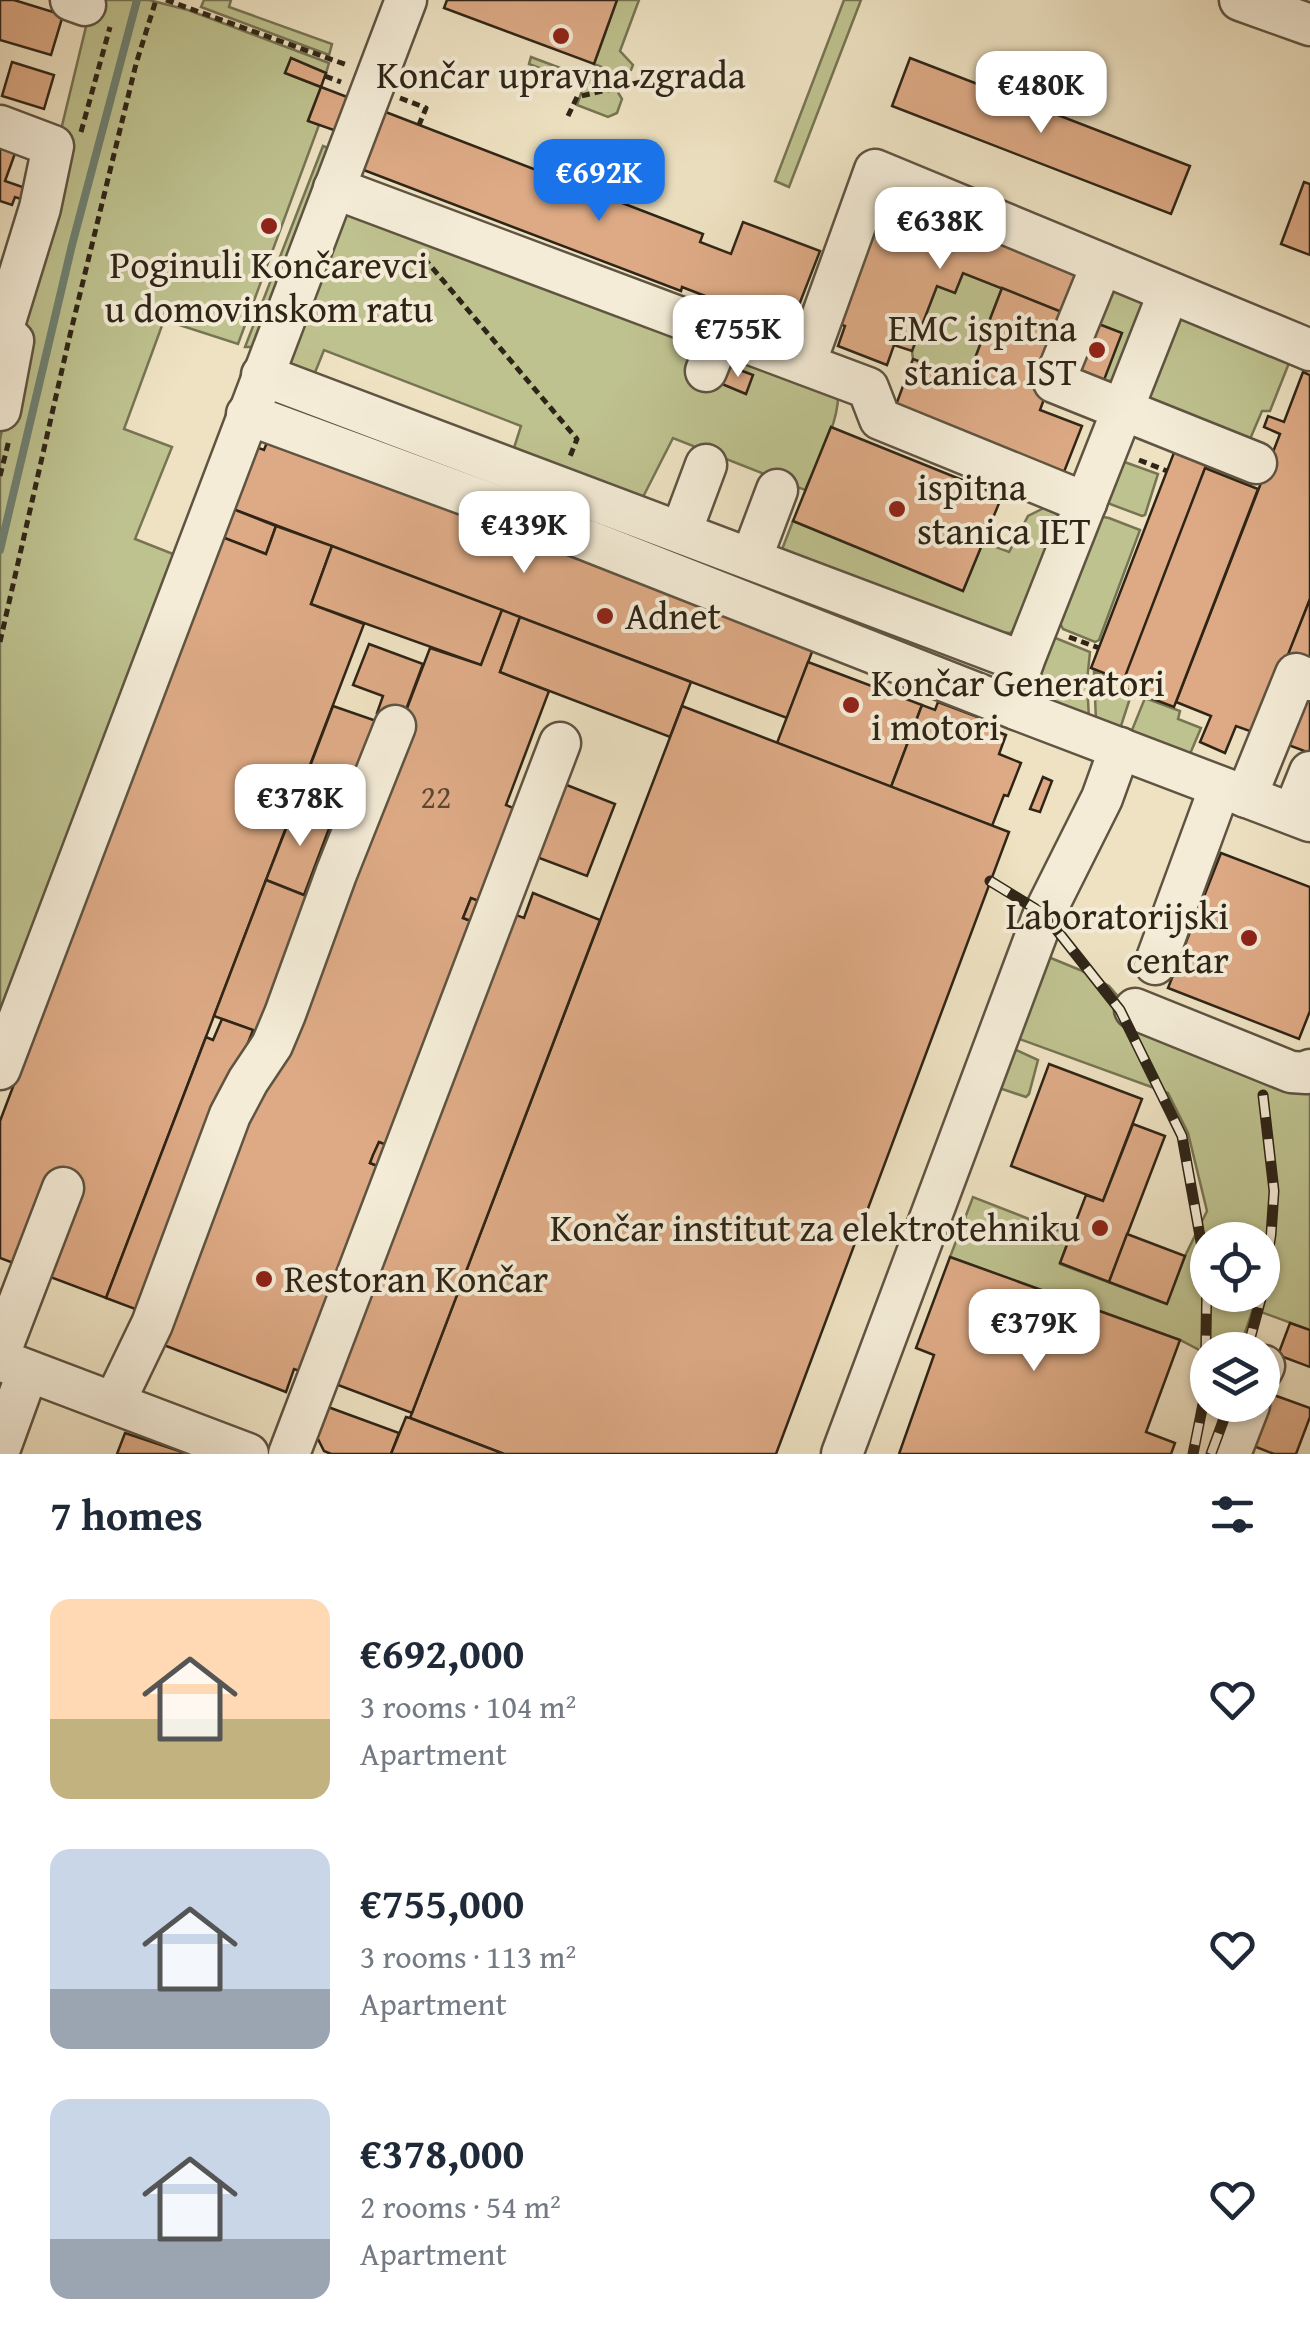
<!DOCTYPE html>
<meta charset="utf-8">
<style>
:root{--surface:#fff;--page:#f2f2f3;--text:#1f2937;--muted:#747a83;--accent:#1a73e8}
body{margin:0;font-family:"Gentium Book Plus",serif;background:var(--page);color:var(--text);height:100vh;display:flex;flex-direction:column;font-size:38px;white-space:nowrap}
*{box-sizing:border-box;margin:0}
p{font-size:32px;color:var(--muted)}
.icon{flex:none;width:55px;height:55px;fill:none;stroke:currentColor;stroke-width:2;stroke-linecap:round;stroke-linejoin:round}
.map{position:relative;height:1454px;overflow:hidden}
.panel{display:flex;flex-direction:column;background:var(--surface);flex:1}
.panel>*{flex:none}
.tools{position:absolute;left:1190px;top:1222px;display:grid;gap:20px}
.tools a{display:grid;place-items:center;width:90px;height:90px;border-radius:50%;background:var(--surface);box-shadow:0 2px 8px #0004;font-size:50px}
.price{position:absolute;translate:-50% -85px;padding:0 22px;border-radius:20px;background:#fff;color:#222;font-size:32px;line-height:65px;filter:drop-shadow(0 2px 5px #0008)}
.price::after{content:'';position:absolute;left:50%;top:60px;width:30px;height:22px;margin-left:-15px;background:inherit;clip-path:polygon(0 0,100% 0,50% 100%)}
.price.on{background:var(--accent);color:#fff}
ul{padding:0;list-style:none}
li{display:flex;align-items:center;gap:30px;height:250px;padding:0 50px}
li span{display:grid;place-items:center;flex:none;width:280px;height:200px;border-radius:20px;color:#555}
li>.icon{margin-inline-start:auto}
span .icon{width:120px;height:120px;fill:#fffc;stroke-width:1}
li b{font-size:42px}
h2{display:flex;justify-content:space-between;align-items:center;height:120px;padding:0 50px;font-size:42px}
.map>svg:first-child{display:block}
.green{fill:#bec28f;stroke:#767453;stroke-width:2.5;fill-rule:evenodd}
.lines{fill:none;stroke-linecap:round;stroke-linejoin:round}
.stream{stroke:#6f8172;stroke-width:8}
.building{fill:#ddaa85;stroke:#2f2517;stroke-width:2.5}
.minor-casing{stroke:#5f5442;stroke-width:45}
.path{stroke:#2f2517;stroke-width:5;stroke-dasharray:8 5;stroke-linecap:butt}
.minor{stroke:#f4ecd7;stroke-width:40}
.rail-casing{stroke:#2f2517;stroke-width:11}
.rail{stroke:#f4ecd7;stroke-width:8;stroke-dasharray:22;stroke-linecap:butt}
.poi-dot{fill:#8f2418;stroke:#f4ecd7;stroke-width:4}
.labels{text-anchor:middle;stroke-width:8;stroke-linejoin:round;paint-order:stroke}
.number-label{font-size:32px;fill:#5a4632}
.poi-label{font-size:38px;fill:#2f2517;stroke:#f4ecd7;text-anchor:start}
</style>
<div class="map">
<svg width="1310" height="1454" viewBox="0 0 1310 1454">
<rect width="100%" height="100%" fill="#eee2c2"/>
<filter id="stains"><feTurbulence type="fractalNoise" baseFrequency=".002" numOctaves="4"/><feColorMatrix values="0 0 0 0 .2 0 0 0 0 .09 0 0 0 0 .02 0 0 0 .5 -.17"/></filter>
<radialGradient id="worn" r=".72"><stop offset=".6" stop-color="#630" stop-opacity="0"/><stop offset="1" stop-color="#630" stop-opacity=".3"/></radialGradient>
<g class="green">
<polygon points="104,0 149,0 188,10 329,63 326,73 291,59 285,73 321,87 308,120 319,125 238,344 164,320 124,429 172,447 135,539 178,556 0,1026 0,440 60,134 91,6"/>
<polygon points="204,0 231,0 229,7 332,44 329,55 201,7"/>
<polygon points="617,0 639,0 620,51 633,65 631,70 619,74 594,64"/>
<polygon points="844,0 861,0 789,187 775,181"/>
<polygon points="531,57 616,89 622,99 617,113 608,117 577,105 584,85 529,64"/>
<polygon points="323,146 333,150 262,340 252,347 245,347"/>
<path d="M340,209L838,395C839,423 816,464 805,490L673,438L643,497L513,451L521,426L324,350L314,375L290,364L287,355Z"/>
<polygon points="963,273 1002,288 967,379 913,359 912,351 937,286 955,293"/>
<polygon points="1114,281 1150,294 1117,379 1096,384 1071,374"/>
<polygon points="1185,313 1293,353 1270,411 1262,411 1248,444 1144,402 1174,317"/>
<polygon points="1119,460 1158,474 1145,515 1142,516 1110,504 1105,499"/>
<polygon points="1044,508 1061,516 1025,623 1010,633 995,632 781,552 793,521 963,590 983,542 1009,552 1028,516"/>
<polygon points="1098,516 1109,518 1140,530 1099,640 1095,642 1063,629 1059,621"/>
<polygon points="1053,637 1090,652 1087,681 1089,719 1039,696 1040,669"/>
<polygon points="1094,672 1120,683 1119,688 1132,692 1120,729 1096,721"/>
<polygon points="1145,698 1180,711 1178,719 1201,728 1190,754 1133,734 1132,730"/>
<path d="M1046,956L1080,970L1109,986L1133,1014L1182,1047L1291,1092L1310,1090V1330L1253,1309L1239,1350H1208L1207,1354L1180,1340L950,1257L973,1197L1070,1235L1060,1264L1166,1304L1185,1256L1207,1211L1188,1133L1168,1093L1014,1037ZM1208,1240H1262V1295H1208Z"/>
<polygon points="1012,1048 1038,1060 1029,1094 1026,1097 999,1088"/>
</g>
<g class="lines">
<polyline class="stream" points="0,550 72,245 137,0"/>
</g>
<g class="building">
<polygon points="0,0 14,0 63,15 51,55 0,40"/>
<polygon points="447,0 617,0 594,64 444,8"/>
<polygon points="291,58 326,73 321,87 285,73"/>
<polygon points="910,58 1190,166 1171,214 892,106"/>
<polygon points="12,62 54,75 44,109 2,96"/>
<polygon points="321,87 355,100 342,133 308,121"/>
<polygon points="383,111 703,234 700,242 731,254 743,222 820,251 787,336 710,306 713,299 682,287 681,291 361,169"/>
<polygon points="0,142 17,148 5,181 34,191 30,202 15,197 12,205 0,201"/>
<polygon points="1304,182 1310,184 1310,255 1281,244"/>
<polygon points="884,185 1094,266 1074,317 963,273 955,293 937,286 912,351 894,345 887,365 838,346 845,326 832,321"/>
<polygon points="1002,288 1074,317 1040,410 1082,426 1062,477 893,413 913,359 967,379"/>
<polygon points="1091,321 1122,333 1104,380 1073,368"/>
<polygon points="729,366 753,375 746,394 722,384"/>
<polygon points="1303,372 1310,375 1310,599 1258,734 1236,726 1225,753 1200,742 1211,716 1176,702 1280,434 1264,427 1268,416 1284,422"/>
<polygon points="831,427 1002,496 963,591 793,521"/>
<polygon points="269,437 815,644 787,718 233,509 256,447 264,450"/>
<polygon points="1175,450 1208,462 1124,681 1091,668"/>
<polygon points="1205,468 1258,489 1174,707 1121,687"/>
<polygon points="233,509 276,526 266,554 222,537"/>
<polygon points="276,526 332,546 311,604 364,624 106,1298 0,1258 0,1121 222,537 266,554"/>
<polygon points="332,546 502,610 481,665 311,604"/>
<polygon points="1310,599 1310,666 1287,657"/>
<polygon points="502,610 520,617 500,672 549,691 506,805 523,812 486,904 471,898 463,918 476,923 394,1148 379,1142 370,1163 386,1169 309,1374 294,1369 286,1392 161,1344 180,1303 430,648 481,665"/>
<polygon points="520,617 691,682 670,737 500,672"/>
<polygon points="369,644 423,664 401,723 377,713 383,696 353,685"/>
<polygon points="808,662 922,705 891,787 777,743"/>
<polygon points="1310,692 1310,753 1283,743"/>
<polygon points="938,702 991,722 988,728 1006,735 999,754 1021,763 1008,796 1004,795 992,826 891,787 922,705 935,710"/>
<polygon points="333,706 385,724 346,823 296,803"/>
<polygon points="682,706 1009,832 776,1454 504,1454 410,1418"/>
<polygon points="1043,777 1052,781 1040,812 1030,809"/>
<polygon points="554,780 615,804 587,876 526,853"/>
<polygon points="296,803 333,818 304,895 266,880"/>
<polygon points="1221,853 1310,887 1310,1011 1299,1039 1168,988"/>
<polygon points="266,880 319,901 266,1035 214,1016"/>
<polygon points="533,893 600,920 412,1413 309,1374 404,1177 370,1163 373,1155 379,1142 414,1155 498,931 463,918 471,898 524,918"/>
<polygon points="222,1019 253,1030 143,1312 106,1298 206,1037 213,1040"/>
<polygon points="1049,1064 1142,1099 1103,1201 1011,1166"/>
<polygon points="1133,1124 1165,1136 1109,1282 1060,1263 1086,1195 1103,1201"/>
<polygon points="1127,1234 1185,1256 1167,1304 1109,1282"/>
<polygon points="950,1257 1180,1340 1146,1432 1175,1443 1171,1454 899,1454 934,1355 916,1348"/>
<polygon points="1290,1323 1310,1330 1310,1367 1278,1355"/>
<polygon points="1271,1394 1310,1408 1310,1417 1296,1454 1274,1454 1251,1445"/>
<polygon points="328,1407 399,1433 391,1454 331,1454 324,1451 317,1437"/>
<polygon points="406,1417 410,1418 504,1454 391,1454"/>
<polygon points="125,1433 188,1454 117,1454"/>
</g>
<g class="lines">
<g class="minor-casing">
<g id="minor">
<polyline points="71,0 85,5"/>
<polyline points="1240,0 1310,25"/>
<polyline points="0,126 53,146 40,208 2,331"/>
<polyline points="334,188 868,388 880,419 1086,503"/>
<polyline points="1102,264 1054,382 1256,463"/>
<polyline points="1169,292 1023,662 1016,683 1016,709 1310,821"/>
<polyline points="805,364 875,170 1310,350"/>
<polyline points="706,371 722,332"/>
<polyline points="262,375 1023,662"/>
<polyline points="0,410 13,341 2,331"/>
<polyline points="247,414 546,524 1016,709"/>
<polyline points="681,532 706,465"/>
<polyline points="751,559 777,490"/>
<polyline points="1246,797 1296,674 1310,680"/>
<polyline points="1293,814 1310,772"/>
<polyline points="1155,964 1220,787"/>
<polyline points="1135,1009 1291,1072 1306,1073 1310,1070"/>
<polyline points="0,1069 406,0"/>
<polyline points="0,1352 63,1188"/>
<polyline points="0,1360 248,1454"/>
<polyline points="1262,1370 1264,1366"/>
<polyline points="114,1403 152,1324 230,1115 248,1081 272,1045 285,1014 336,874 395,726"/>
<polyline points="0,1448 28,1371"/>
<polyline points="289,1454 560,743"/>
<polyline points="842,1454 1044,914 1102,798 1120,748"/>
<polyline points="1230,1454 1249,1405"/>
</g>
</g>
<g class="path">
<polyline points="166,0 347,65"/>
<polyline points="325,76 341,82"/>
<polyline points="400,98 426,108 419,125"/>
<polyline points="568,116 577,97 667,76"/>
<polyline points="81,132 110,27"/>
<polyline points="424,258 577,439 569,459"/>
<polyline points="1139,460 1167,471"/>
<polyline points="0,476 9,440"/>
<polyline points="1069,637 1099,648"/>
<polyline points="0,642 69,339 136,64 156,0"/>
</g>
<use href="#minor" class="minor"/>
<g class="rail-casing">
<g id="rail">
<polyline points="990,881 1044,914 1120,1010 1182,1136 1207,1275 1205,1394 1193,1454"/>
<polyline points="1262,1292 1271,1235 1274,1191 1263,1095"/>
<polyline points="1247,1350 1262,1295"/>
<polyline points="1211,1454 1229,1405"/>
</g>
</g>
<use href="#rail" class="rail"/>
</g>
<g class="poi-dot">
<circle cx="561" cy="36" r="10"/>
<circle cx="269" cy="226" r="10"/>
<circle cx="1097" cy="350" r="10"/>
<circle cx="897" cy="509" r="10"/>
<circle cx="605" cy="616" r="10"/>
<circle cx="851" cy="705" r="10"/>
<circle cx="1249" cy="938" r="10"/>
<circle cx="1100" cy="1228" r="10"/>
<circle cx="264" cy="1279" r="10"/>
</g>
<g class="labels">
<g class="number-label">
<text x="436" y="808">22</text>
</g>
<g class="poi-label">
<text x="561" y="88" text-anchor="middle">Končar upravna zgrada</text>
<text x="269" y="278" text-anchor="middle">Poginuli Končarevci<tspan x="269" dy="44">u domovinskom ratu</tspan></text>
<text x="1077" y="341" text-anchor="end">EMC ispitna<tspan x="1077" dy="44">stanica IST</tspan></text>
<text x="917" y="500">ispitna<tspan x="917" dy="44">stanica IET</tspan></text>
<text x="625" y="629">Adnet</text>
<text x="871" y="696">Končar Generatori<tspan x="871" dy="44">i motori</tspan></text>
<text x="1229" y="929" text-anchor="end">Laboratorijski<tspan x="1229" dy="44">centar</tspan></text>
<text x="1080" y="1241" text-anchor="end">Končar institut za elektrotehniku</text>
<text x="284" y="1292">Restoran Končar</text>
</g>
</g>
<rect width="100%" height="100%" filter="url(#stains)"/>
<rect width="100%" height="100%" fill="url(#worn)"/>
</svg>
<div class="tools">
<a><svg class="icon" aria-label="locate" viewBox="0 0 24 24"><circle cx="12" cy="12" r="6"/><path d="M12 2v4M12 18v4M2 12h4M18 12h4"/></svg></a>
<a><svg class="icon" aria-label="layers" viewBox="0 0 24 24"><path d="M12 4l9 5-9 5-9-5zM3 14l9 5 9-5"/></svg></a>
</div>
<b class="price" style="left:1041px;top:136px">€480K</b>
<b class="price on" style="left:599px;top:224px">€692K</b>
<b class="price" style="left:940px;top:272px">€638K</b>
<b class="price" style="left:738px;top:380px">€755K</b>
<b class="price" style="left:524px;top:576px">€439K</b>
<b class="price" style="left:300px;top:849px">€378K</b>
<b class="price" style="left:1034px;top:1374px">€379K</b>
</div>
<section class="panel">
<h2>7 homes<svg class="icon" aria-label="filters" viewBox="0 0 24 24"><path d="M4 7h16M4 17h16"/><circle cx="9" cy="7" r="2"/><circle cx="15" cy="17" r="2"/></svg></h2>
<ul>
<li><span style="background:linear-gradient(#ffd9b3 60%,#c2b280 0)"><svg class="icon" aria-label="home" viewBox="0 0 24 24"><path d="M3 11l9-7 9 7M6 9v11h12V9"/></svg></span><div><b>€692,000</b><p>3 rooms · 104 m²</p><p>Apartment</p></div><svg class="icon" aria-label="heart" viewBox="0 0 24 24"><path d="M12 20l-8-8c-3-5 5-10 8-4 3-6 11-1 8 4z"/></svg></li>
<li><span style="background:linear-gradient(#c9d6e8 70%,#9aa5b1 0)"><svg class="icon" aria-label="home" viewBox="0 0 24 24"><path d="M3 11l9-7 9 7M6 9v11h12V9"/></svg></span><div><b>€755,000</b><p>3 rooms · 113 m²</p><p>Apartment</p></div><svg class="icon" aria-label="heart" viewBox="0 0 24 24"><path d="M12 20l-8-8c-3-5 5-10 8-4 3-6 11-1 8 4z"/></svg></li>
<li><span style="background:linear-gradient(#c9d6e8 70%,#9aa5b1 0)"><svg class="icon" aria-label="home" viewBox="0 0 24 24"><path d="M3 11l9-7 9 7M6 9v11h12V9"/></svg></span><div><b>€378,000</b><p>2 rooms · 54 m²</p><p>Apartment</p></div><svg class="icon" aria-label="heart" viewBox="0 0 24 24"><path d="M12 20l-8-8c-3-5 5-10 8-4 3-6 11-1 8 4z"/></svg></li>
</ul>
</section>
